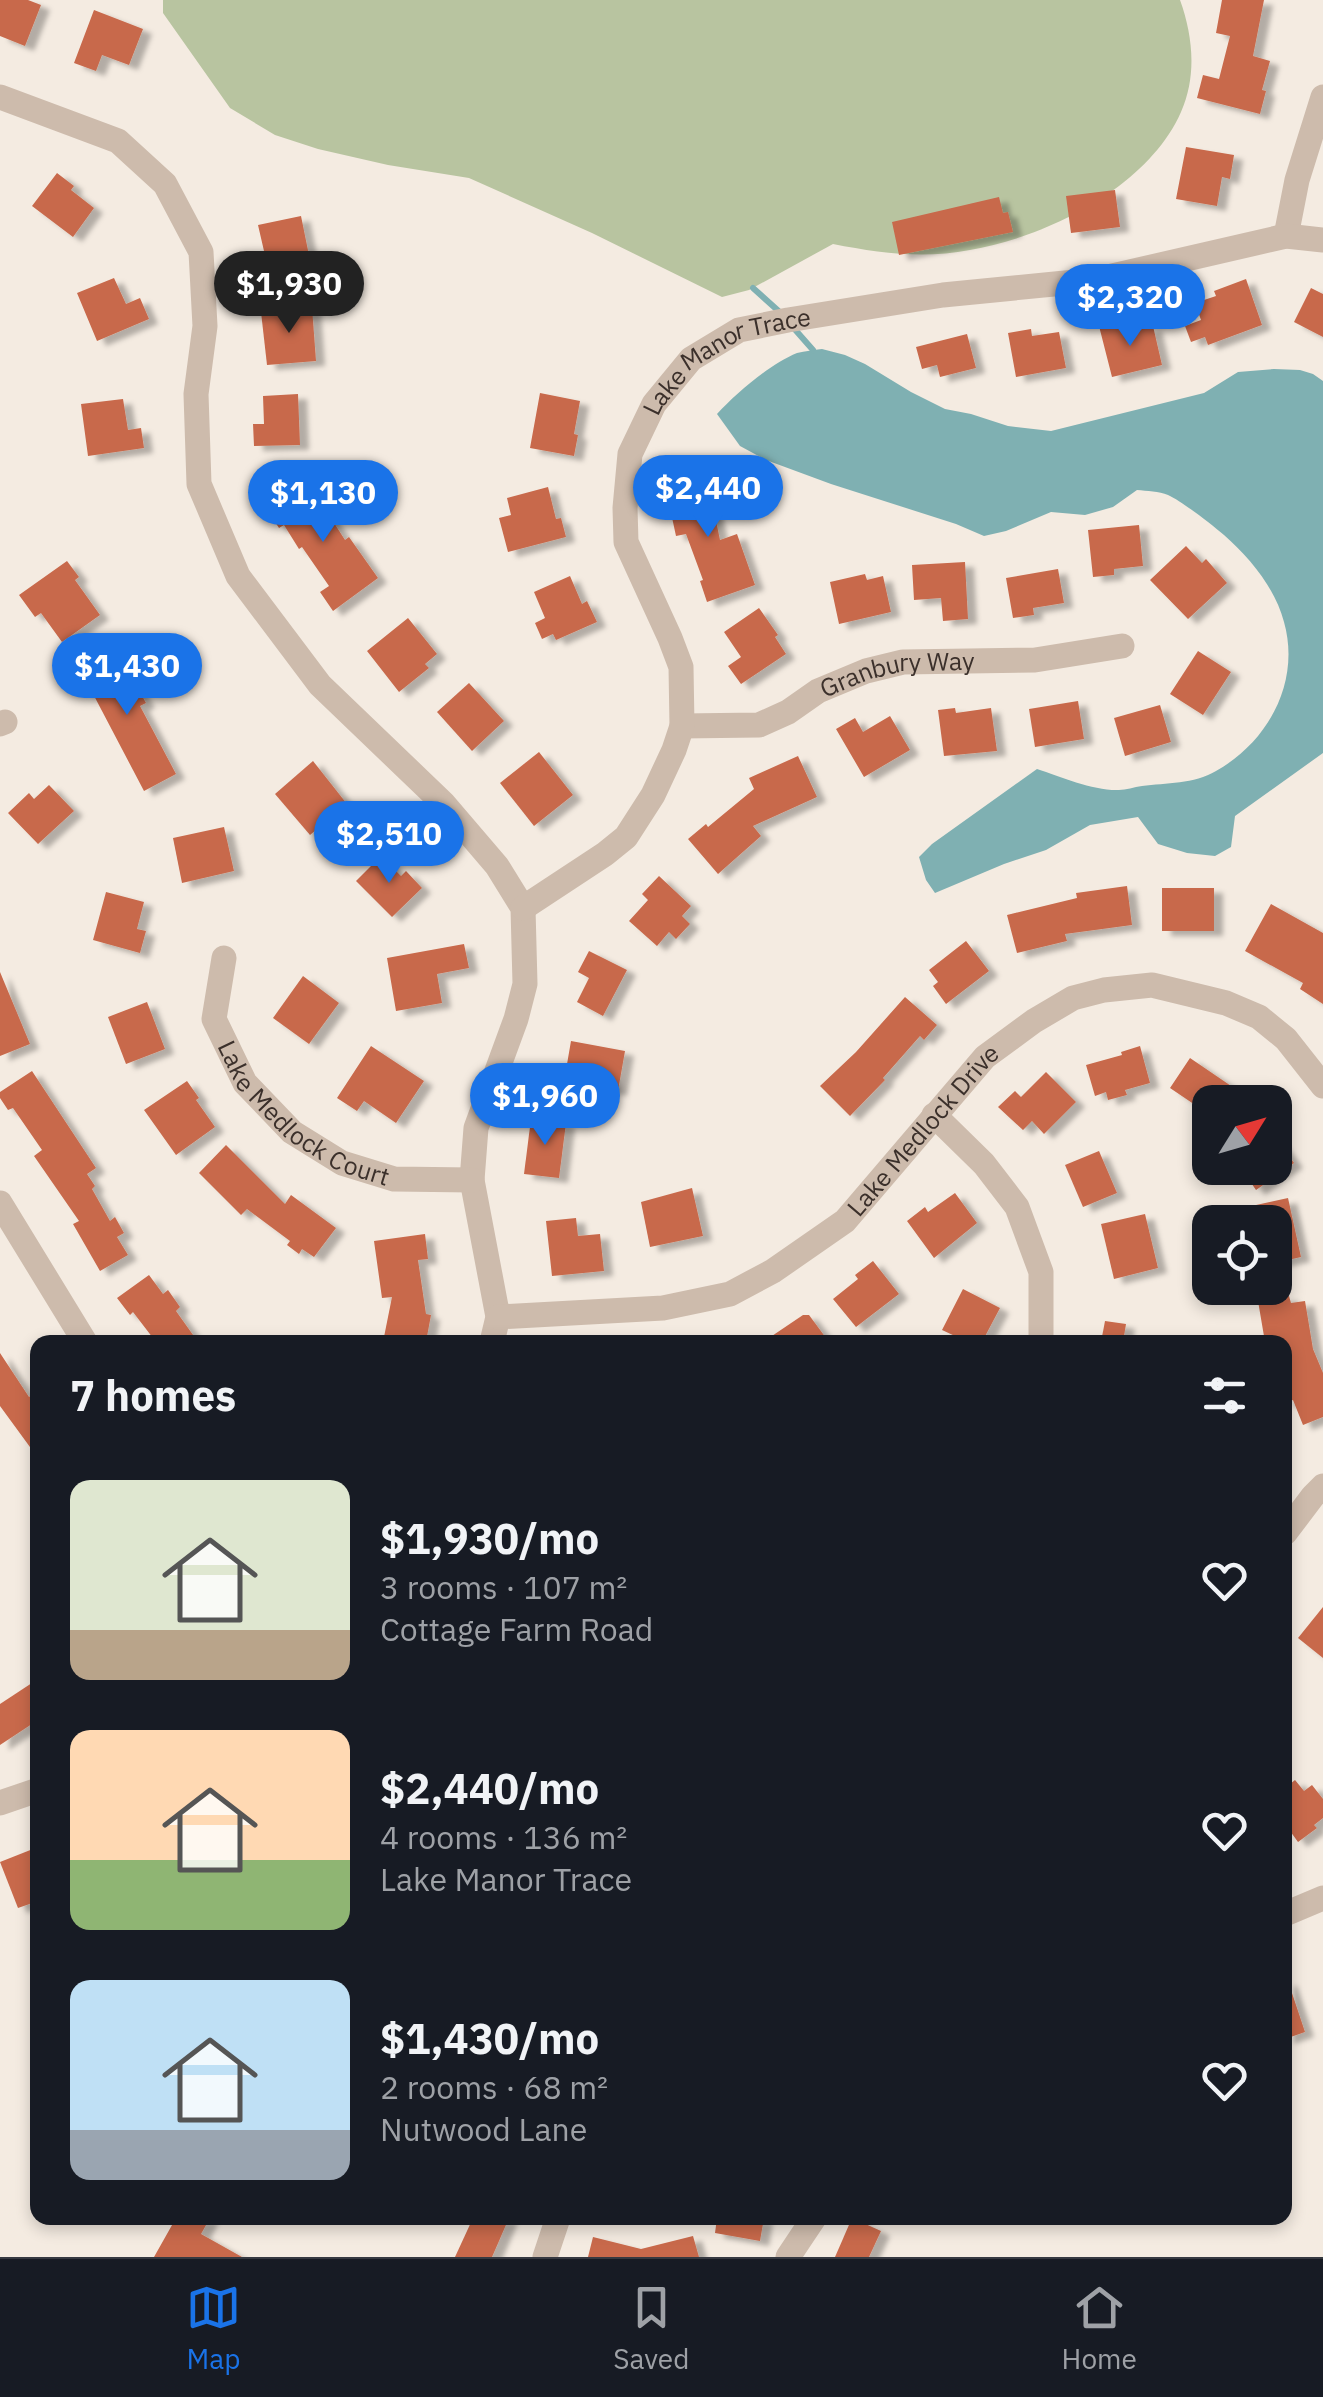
<!DOCTYPE html>
<meta charset="utf-8">
<style>
:root{--surface:#171b24;--page:#242831;--text:#f1f3f6;--muted:#9ea1a6;--line:#363941;--accent:#1a73e8}
body{margin:0;font-family:"IBM Plex Sans",sans-serif;background:var(--page);color:var(--text);height:100vh;display:flex;flex-direction:column;font-size:38px;white-space:nowrap}
*{box-sizing:border-box;margin:0}
p{font-size:32px;color:var(--muted)}
.icon{flex:none;width:55px;height:55px;fill:none;stroke:currentColor;stroke-width:2;stroke-linecap:round;stroke-linejoin:round}
.map{position:relative;flex:1;overflow:hidden}
.details{position:absolute;left:30px;top:1335px;width:1262px;height:890px;display:flex;flex-direction:column;background:var(--surface);border-radius:20px;box-shadow:0 5px 15px #0003}
.details>*{flex:none}
.needle{width:65px;rotate:53deg}
.fabs{position:absolute;left:1192px;top:1085px;display:grid;gap:20px}
.fabs a{display:grid;place-items:center;width:100px;height:100px;border-radius:20px;background:var(--surface);box-shadow:0 5px 15px #0003;font-size:50px}
.price{position:absolute;translate:-50% -85px;padding:0 22px;border-radius:35px;background:var(--accent);color:#fff;font-size:32px;line-height:65px;filter:drop-shadow(0 2px 5px #0008)}
.price::after{content:'';position:absolute;left:50%;top:60px;width:30px;height:22px;margin-left:-15px;background:inherit;clip-path:polygon(0 0,100% 0,50% 100%)}
.price.on{background:#222;color:#fff}
ul{padding:0;list-style:none}
li{display:flex;align-items:center;gap:30px;height:250px;padding:0 40px}
li span{display:grid;place-items:center;flex:none;width:280px;height:200px;border-radius:20px;color:#555}
li>.icon{margin-inline-start:auto}
span .icon{width:120px;height:120px;fill:#fffc;stroke-width:1}
li b{font-size:42px}
h2{display:flex;justify-content:space-between;align-items:center;height:120px;padding:0 40px;font-size:42px}
.tab-bar{display:flex;justify-content:space-around;align-items:center;height:140px;border-top:2px solid var(--line);background:var(--surface);font-size:28px;color:var(--muted)}
.tab-bar a{display:grid;justify-items:center;gap:5px}
.tab-bar .on{color:var(--accent)}
.map>svg:first-child{display:block}
.green{fill:#b8c4a0}
.water{fill:#7fb0b2}
.lines{fill:none;stroke-linecap:round;stroke-linejoin:round}
.stream{stroke:#7fb0b2;stroke-width:6}
.building{fill:#c8694b;filter:url(#shadow)}
.minor{stroke:#cdbbac;stroke-width:25}
.labels{text-anchor:middle;stroke-width:8;stroke-linejoin:round;paint-order:stroke}
.street-label{font-size:25px;fill:#3b302b;stroke:#fbf5ee}
</style>
<div class="map">
<svg width="1323" height="2257" viewBox="0 0 1323 2257">
<defs>
<filter id="shadow"><feDropShadow dx="9" dy="5" stdDeviation="2.5" flood-color="#0004"/></filter>
</defs>
<rect width="100%" height="100%" fill="#f4ebe1"/>
<path class="green" d="M163,0H1180C1193,36 1197,76 1181,112C1148,187 1047,237 970,250C923,259 879,253 833,244L749,290L722,297L592,233L469,178L388,165L318,149L275,135L230,108L163,13Z"/>
<path class="water" d="M822,349L845,355L865,364L911,392L945,409L971,414L1008,426L1051,431L1204,393L1238,372L1274,369L1300,370L1313,374L1323,381V753L1235,816L1231,847L1215,856L1187,853L1158,844L1138,817L1090,825L1046,850L1004,864L935,893L926,880L919,857L932,844L1037,769C1061,777 1094,791 1119,790C1126,790 1134,787 1142,786C1166,783 1194,784 1216,771C1268,742 1301,682 1284,622C1275,588 1250,558 1224,535C1211,524 1183,502 1168,495C1159,491 1147,491 1137,490L1113,507L1085,515L1051,512L1006,531L984,536L956,524L831,484L766,460L740,446L717,414C736,393 770,364 797,353C805,351 814,350 822,349Z"/>
<g class="lines">
<g class="stream">
<polyline points="753,288 783,315"/>
<polyline points="791,325 813,350"/>
</g>
</g>
<g class="building">
<polygon points="0,0 28,0 41,5 25,46 0,36"/>
<polygon points="1222,0 1264,0 1253,56 1270,61 1262,90 1266,91 1260,114 1197,98 1203,75 1219,79 1230,36 1216,33"/>
<polygon points="94,10 143,29 129,65 102,55 96,71 74,63"/>
<polygon points="1186,147 1234,155 1230,179 1222,177 1217,206 1176,199"/>
<polygon points="57,173 74,186 71,190 94,208 73,237 32,206"/>
<polygon points="1115,190 1120,227 1071,233 1066,196"/>
<polygon points="999,197 1003,213 1008,212 1013,232 899,255 892,222"/>
<polygon points="301,216 311,265 262,275 258,253 264,251 258,225"/>
<polygon points="114,278 126,304 140,298 149,319 97,341 77,293"/>
<polygon points="1246,279 1262,325 1208,345 1205,337 1191,342 1185,326 1201,320 1195,303 1216,296 1214,291"/>
<polygon points="1311,288 1323,294 1323,337 1294,322"/>
<polygon points="312,307 316,361 267,365 261,312"/>
<polygon points="1121,321 1124,334 1153,326 1162,365 1112,377 1099,326"/>
<polygon points="1031,329 1032,336 1059,332 1066,368 1016,377 1008,333"/>
<polygon points="967,334 976,368 940,377 937,365 922,369 916,347"/>
<polygon points="540,393 580,401 574,434 578,435 574,456 530,448"/>
<polygon points="298,394 300,445 254,446 253,424 264,424 263,396"/>
<polygon points="123,399 128,430 141,428 144,448 88,456 81,404"/>
<polygon points="707,477 720,540 737,534 755,585 707,602 700,581 703,580 686,534 676,536 665,485"/>
<polygon points="307,481 345,540 349,537 378,578 333,611 320,592 329,586 302,547 299,549 284,525 279,528 266,508"/>
<polygon points="548,487 556,519 561,518 566,537 508,552 499,518 511,515 507,498"/>
<polygon points="1139,525 1143,566 1114,569 1114,575 1093,577 1088,530"/>
<polygon points="1186,546 1202,563 1206,559 1227,583 1188,619 1150,580"/>
<polygon points="67,561 79,577 75,580 100,615 62,642 41,613 35,617 19,595"/>
<polygon points="965,562 968,619 943,621 941,598 914,600 912,565"/>
<polygon points="1058,569 1064,603 1033,608 1034,615 1013,618 1006,578"/>
<polygon points="865,574 867,580 883,576 891,612 839,624 830,582"/>
<polygon points="570,576 582,604 587,601 597,622 556,640 553,634 542,639 535,623 545,618 534,592"/>
<polygon points="759,608 778,635 775,637 786,654 741,684 728,666 741,657 724,632"/>
<polygon points="408,618 437,654 425,664 429,668 399,692 367,651"/>
<polygon points="116,649 146,703 140,706 176,774 144,791 91,690 87,693 75,672"/>
<polygon points="1198,651 1231,672 1203,715 1170,694"/>
<polygon points="469,683 504,721 472,751 437,712"/>
<polygon points="1078,701 1084,739 1035,747 1029,709"/>
<polygon points="1160,705 1171,742 1125,756 1114,718"/>
<polygon points="955,708 956,713 991,708 997,751 944,756 938,710"/>
<polygon points="890,716 910,750 864,777 836,729 855,718 863,732"/>
<polygon points="539,752 573,795 534,826 500,783"/>
<polygon points="798,756 817,797 753,826 761,836 718,874 688,839 706,824 708,827 754,789 749,778"/>
<polygon points="313,761 347,804 310,835 275,794"/>
<polygon points="49,785 74,811 38,844 8,813 29,793 34,799"/>
<polygon points="224,827 234,871 182,883 173,838"/>
<polygon points="381,856 401,876 406,871 422,888 392,917 356,881"/>
<polygon points="659,876 691,906 682,916 690,924 676,939 669,932 657,946 629,921 648,900 642,894"/>
<polygon points="1127,886 1132,925 1065,934 1067,941 1017,953 1007,915 1077,898 1076,893"/>
<rect x="1162" y="888" width="52" height="43"/>
<polygon points="106,892 144,902 137,929 146,931 140,953 93,940"/>
<polygon points="1271,904 1323,933 1323,1004 1300,989 1303,983 1245,951"/>
<polygon points="966,941 989,971 946,1004 933,986 938,982 929,970"/>
<polygon points="464,944 469,968 437,974 442,1003 396,1011 387,958"/>
<polygon points="589,951 627,970 603,1016 577,1002 589,978 578,972"/>
<polygon points="0,972 30,1044 0,1056"/>
<polygon points="303,976 339,1003 309,1044 273,1018"/>
<polygon points="905,997 937,1025 924,1040 920,1036 883,1078 885,1080 850,1116 820,1086 856,1052"/>
<polygon points="147,1002 165,1049 126,1064 108,1017"/>
<polygon points="571,1041 625,1051 618,1091 603,1088 602,1099 562,1093"/>
<polygon points="371,1046 424,1081 396,1123 364,1101 357,1111 337,1098"/>
<polygon points="1140,1046 1150,1083 1125,1090 1127,1095 1108,1100 1106,1092 1095,1096 1086,1065 1122,1055 1121,1052"/>
<polygon points="1190,1058 1237,1090 1229,1102 1210,1102 1210,1115 1170,1088"/>
<polygon points="32,1071 96,1168 87,1174 95,1186 92,1189 110,1221 115,1217 124,1233 117,1237 128,1255 100,1271 73,1224 79,1221 34,1156 42,1150 13,1108 8,1110 0,1098 0,1092"/>
<polygon points="1046,1072 1076,1102 1044,1134 1032,1121 1023,1130 998,1107 1015,1091 1021,1097"/>
<polygon points="187,1081 199,1098 196,1100 215,1127 176,1155 144,1110"/>
<polygon points="531,1119 566,1123 559,1178 524,1174"/>
<polygon points="1275,1136 1294,1163 1256,1190 1241,1168 1275,1168"/>
<polygon points="226,1145 285,1204 291,1195 336,1228 314,1257 302,1249 299,1254 287,1245 290,1241 247,1209 241,1215 199,1173"/>
<polygon points="1099,1151 1117,1193 1083,1207 1065,1165"/>
<polygon points="692,1188 703,1236 650,1247 641,1202"/>
<polygon points="955,1193 977,1223 934,1258 907,1221 925,1207 928,1212"/>
<polygon points="1288,1198 1301,1257 1275,1263 1275,1222 1260,1222 1256,1205"/>
<polygon points="1145,1214 1158,1268 1114,1279 1101,1224"/>
<polygon points="576,1218 578,1236 600,1234 604,1271 552,1276 546,1221"/>
<polygon points="425,1234 428,1259 418,1260 426,1314 431,1315 426,1342 383,1342 392,1297 382,1298 374,1241"/>
<polygon points="873,1261 899,1294 856,1327 833,1299 858,1279 855,1275"/>
<polygon points="149,1275 163,1294 168,1290 180,1307 176,1311 198,1342 156,1342 133,1312 130,1315 117,1298"/>
<polygon points="963,1289 1000,1308 982,1342 952,1342 955,1336 942,1330"/>
<polygon points="1289,1296 1291,1303 1305,1301 1313,1349 1323,1373 1323,1417 1303,1425 1293,1400 1285,1403 1285,1342 1265,1342 1258,1301"/>
<polygon points="803,1315 809,1315 829,1342 763,1342"/>
<polygon points="1105,1321 1126,1324 1123,1342 1101,1342"/>
<polygon points="0,1353 29,1397 38,1391 38,1458 0,1406"/>
<polygon points="1323,1607 1323,1658 1298,1638"/>
<polygon points="38,1679 38,1720 0,1745 0,1704"/>
<polygon points="1295,1780 1304,1791 1312,1785 1323,1799 1323,1818 1314,1825 1317,1828 1298,1842 1285,1824 1285,1788"/>
<polygon points="38,1847 38,1901 18,1908 0,1862"/>
<polygon points="1285,1981 1288,1981 1305,2032 1285,2039"/>
<polygon points="176,2218 210,2218 201,2234 242,2257 154,2257"/>
<polygon points="473,2218 509,2218 492,2257 455,2257"/>
<polygon points="717,2218 764,2218 760,2241 715,2233"/>
<polygon points="852,2218 881,2231 869,2257 835,2257"/>
<polygon points="693,2236 699,2257 588,2257 593,2237 641,2249"/>
</g>
<g class="lines">
<g class="minor">
<polyline points="0,97 118,141 165,184 201,252 205,326 196,394 199,484 238,576 320,685 444,804 497,866 523,908 525,984 516,1019 476,1128 472,1180 498,1317 492,1342"/>
<polyline points="1286,236 1297,180 1323,97"/>
<polyline points="0,724 5,722"/>
<path id="s1" d="M682,726L759,725L788,712L818,691L866,671L903,662L1035,660L1122,646"/>
<path id="s2" d="M523,908L605,854L626,837L653,795L674,750L682,726L681,667L670,638L626,542L625,508L630,454L654,404L691,359L739,330L788,320L943,295L1095,280L1286,236L1323,240"/>
<path id="s3" d="M224,958L214,1019L245,1083L292,1132L342,1163L394,1179L472,1180"/>
<polyline points="934,1115 984,1164 1017,1207 1041,1272 1041,1342"/>
<polyline points="0,1203 85,1342"/>
<path id="s4" d="M498,1317L663,1308L730,1294L773,1271L845,1221L985,1057L1034,1021L1073,998L1104,990L1152,985L1226,1003L1259,1017L1286,1039L1323,1086"/>
<polyline points="1285,1533 1313,1496 1323,1486"/>
<polyline points="0,1803 38,1790"/>
<polyline points="1285,1914 1323,1898"/>
<polyline points="545,2257 558,2218"/>
<polyline points="788,2257 814,2218"/>
</g>
</g>
<g class="labels">
<g class="street-label">
<text dy="9" stroke="none"><textPath href="#s2" startOffset="678">Lake Manor Trace</textPath></text>
<text dy="9" stroke="none"><textPath href="#s1" startOffset="228">Granbury Way</textPath></text>
<text dy="9" stroke="none"><textPath href="#s3" startOffset="198">Lake Medlock Court</textPath></text>
<text dy="9" stroke="none"><textPath href="#s4" startOffset="490">Lake Medlock Drive</textPath></text>
</g>
</g>
</svg>
<div class="fabs">
<a><svg class="needle" viewBox="-14 -14 28 28"><path d="M0-13l5 13h-10z" fill="#e53935"/><path d="M0 13l5-13h-10z" fill="#9ea1a6"/></svg></a>
<a><svg class="icon" aria-label="locate" viewBox="0 0 24 24"><circle cx="12" cy="12" r="6"/><path d="M12 2v4M12 18v4M2 12h4M18 12h4"/></svg></a>
</div>
<b class="price on" style="left:289px;top:336px">$1,930</b>
<b class="price" style="left:1130px;top:349px">$2,320</b>
<b class="price" style="left:708px;top:540px">$2,440</b>
<b class="price" style="left:323px;top:545px">$1,130</b>
<b class="price" style="left:127px;top:718px">$1,430</b>
<b class="price" style="left:389px;top:886px">$2,510</b>
<b class="price" style="left:545px;top:1148px">$1,960</b>
<section class="details">
<h2>7 homes<svg class="icon" aria-label="filters" viewBox="0 0 24 24"><path d="M4 7h16M4 17h16"/><circle cx="9" cy="7" r="2"/><circle cx="15" cy="17" r="2"/></svg></h2>
<ul>
<li><span style="background:linear-gradient(#dfe7d0 75%,#b9a48a 0)"><svg class="icon" aria-label="home" viewBox="0 0 24 24"><path d="M3 11l9-7 9 7M6 9v11h12V9"/></svg></span><div><b>$1,930/mo</b><p>3 rooms · 107 m²</p><p>Cottage Farm Road</p></div><svg class="icon" aria-label="heart" viewBox="0 0 24 24"><path d="M12 20l-8-8c-3-5 5-10 8-4 3-6 11-1 8 4z"/></svg></li>
<li><span style="background:linear-gradient(#ffd9b3 65%,#8fb573 0)"><svg class="icon" aria-label="home" viewBox="0 0 24 24"><path d="M3 11l9-7 9 7M6 9v11h12V9"/></svg></span><div><b>$2,440/mo</b><p>4 rooms · 136 m²</p><p>Lake Manor Trace</p></div><svg class="icon" aria-label="heart" viewBox="0 0 24 24"><path d="M12 20l-8-8c-3-5 5-10 8-4 3-6 11-1 8 4z"/></svg></li>
<li><span style="background:linear-gradient(#bfe0f5 75%,#9aa5b1 0)"><svg class="icon" aria-label="home" viewBox="0 0 24 24"><path d="M3 11l9-7 9 7M6 9v11h12V9"/></svg></span><div><b>$1,430/mo</b><p>2 rooms · 68 m²</p><p>Nutwood Lane</p></div><svg class="icon" aria-label="heart" viewBox="0 0 24 24"><path d="M12 20l-8-8c-3-5 5-10 8-4 3-6 11-1 8 4z"/></svg></li>
</ul>
</section>
</div>
<nav class="tab-bar">
<a class="on"><svg class="icon" aria-label="map" viewBox="0 0 24 24"><path d="M3 6l6-2 6 2 6-2v14l-6 2-6-2-6 2zM9 4v14M15 6v14"/></svg>Map</a>
<a><svg class="icon" aria-label="saved" viewBox="0 0 24 24"><path d="M7 4h10v16l-5-4-5 4z"/></svg>Saved</a>
<a><svg class="icon" aria-label="home" viewBox="0 0 24 24"><path d="M3 11l9-7 9 7M6 9v11h12V9"/></svg>Home</a>
</nav>
